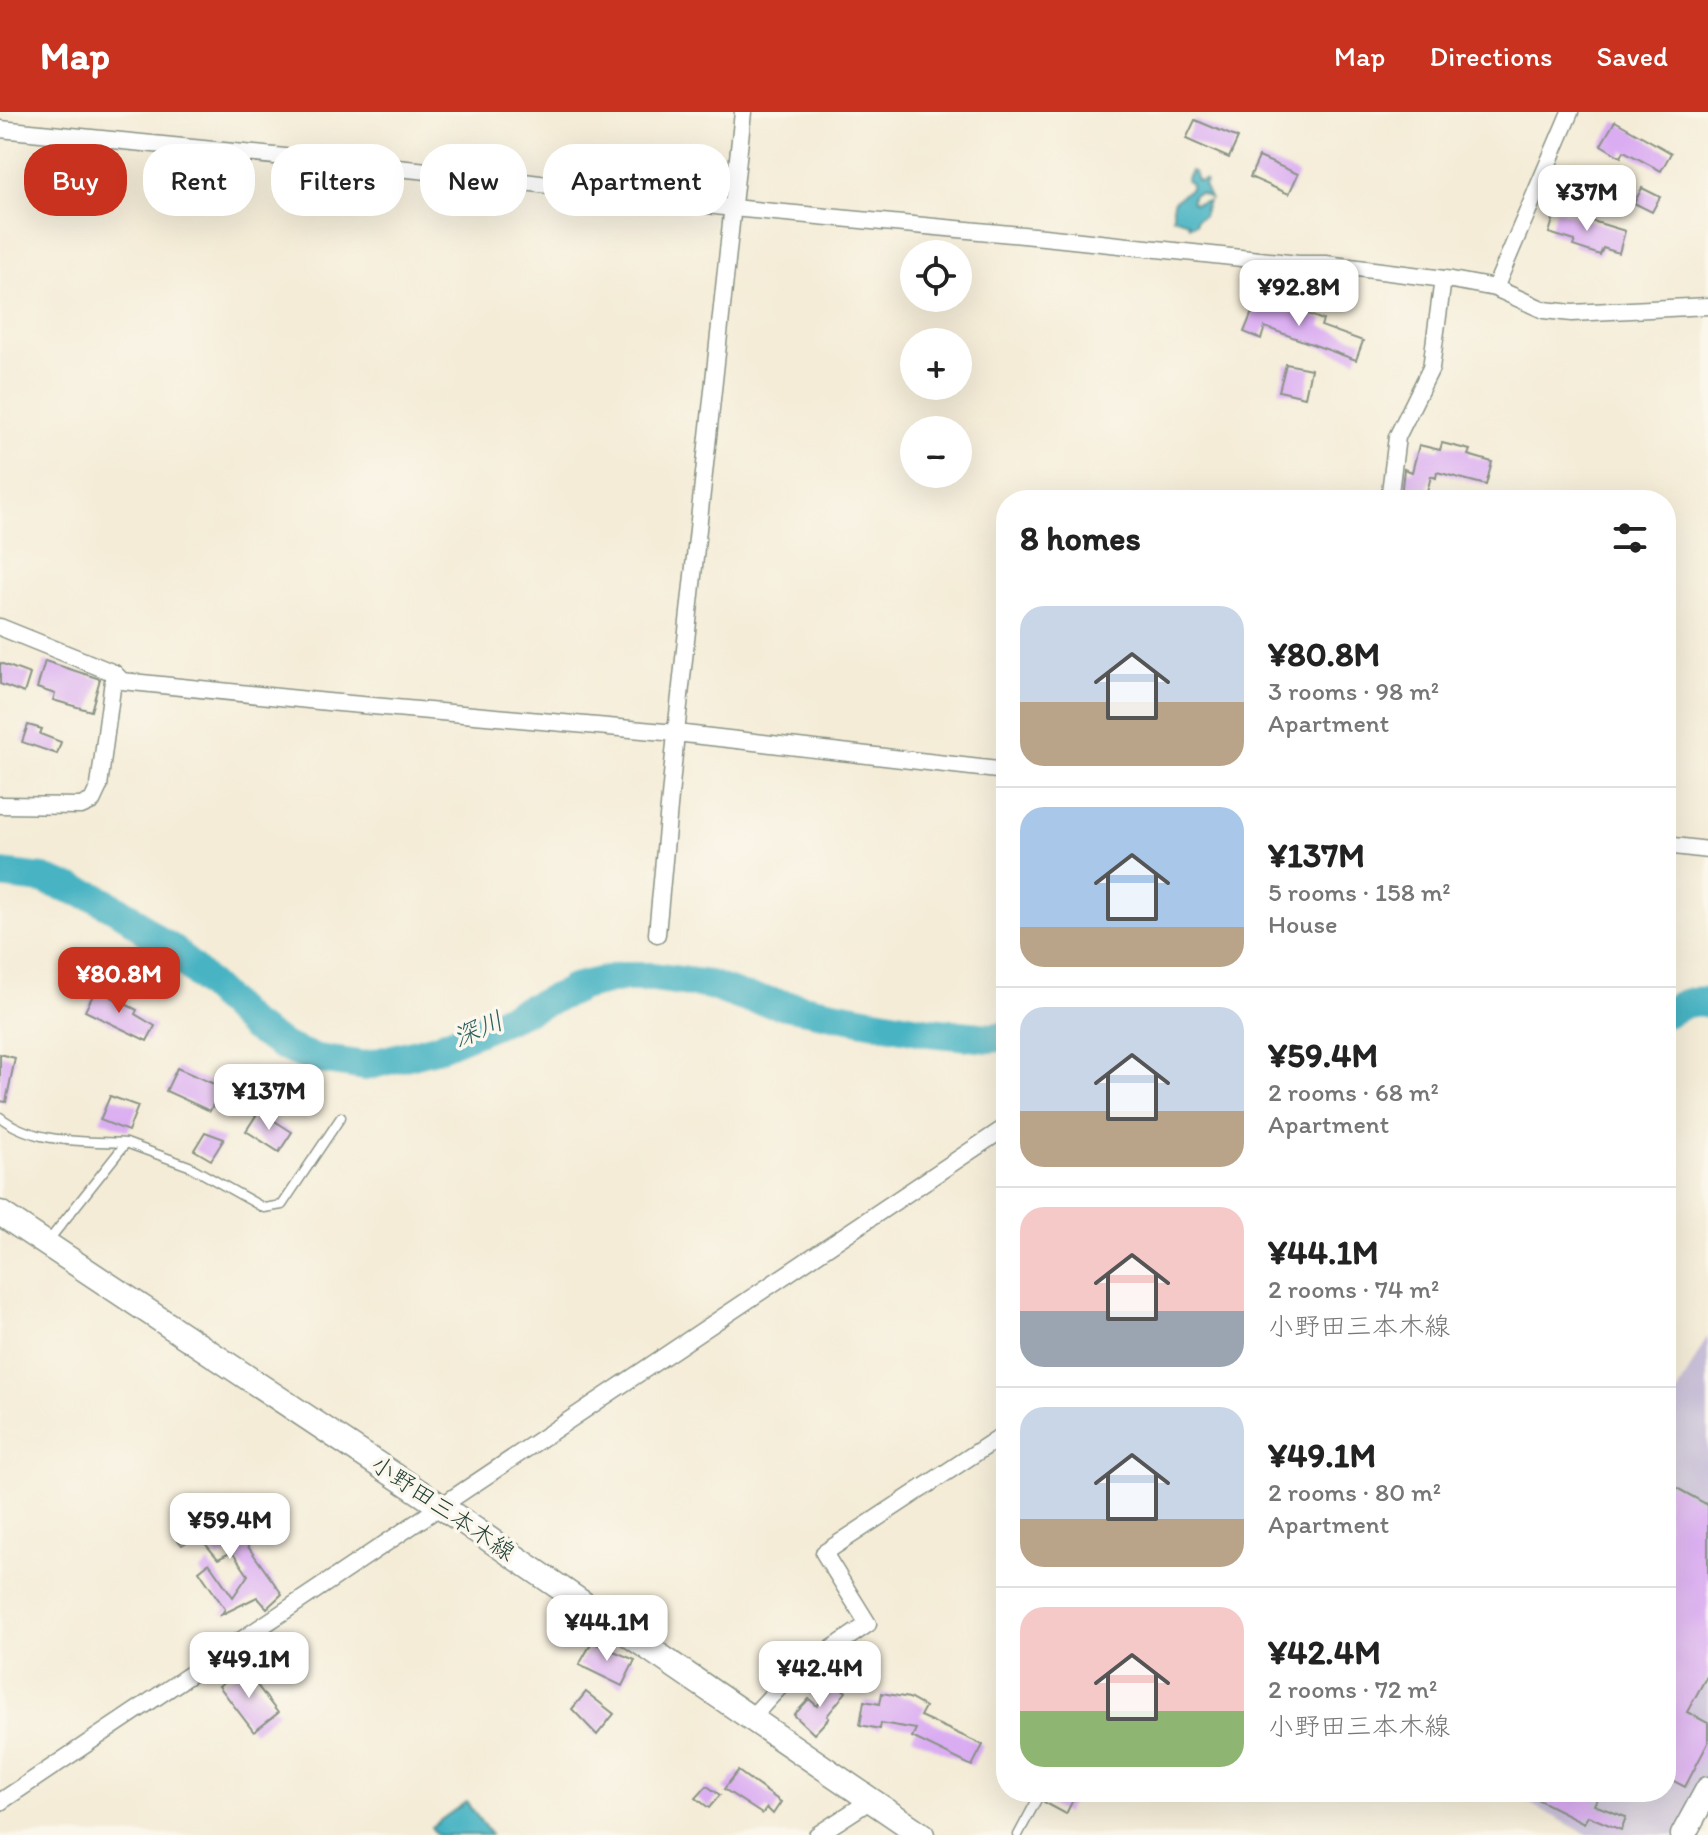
<!DOCTYPE html>
<meta charset="utf-8">
<style>
:root{--surface:#fff;--page:#f6f6f6;--text:#222;--muted:#767676;--line:#e0e0e0;--accent:#c8321e}
body{margin:0;font-family:Itim,"Klee One",sans-serif;background:var(--page);color:var(--text);height:100vh;display:flex;flex-direction:column;font-size:30px;white-space:nowrap}
*{box-sizing:border-box;margin:0}
p{font-size:26px;color:var(--muted)}
.icon{flex:none;width:44px;height:44px;fill:none;stroke:currentColor;stroke-width:2;stroke-linecap:round;stroke-linejoin:round}
.map{position:relative;flex:1;overflow:hidden}
.sheet{position:absolute;left:996px;top:378px;width:680px;height:1312px;display:flex;flex-direction:column;background:var(--surface);border-radius:32px;box-shadow:0 8px 32px #0002}
.sheet>*{flex:none}
.top-card{position:absolute;left:24px;top:32px;width:760px;height:72px;display:flex;gap:16px}
.fabs{position:absolute;left:900px;top:128px;display:grid;gap:16px}
.fabs a{display:grid;place-items:center;width:72px;height:72px;border-radius:50%;background:var(--surface);box-shadow:0 8px 32px #0002;font-size:40px}
.price{position:absolute;translate:-50% -68px;padding:0 18px;border-radius:16px;background:#fff;color:#222;font-size:26px;line-height:52px;filter:drop-shadow(0 2px 4px #0008)}
.price::after{content:'';position:absolute;left:50%;top:48px;width:24px;height:18px;margin-left:-12px;background:inherit;clip-path:polygon(0 0,100% 0,50% 100%)}
.price.on{background:var(--accent);color:#fff}
ul{padding:0;list-style:none}
li{display:flex;align-items:center;gap:24px;height:200px;padding:0 24px}
li+li{border-top:2px solid var(--line)}
li span{display:grid;place-items:center;flex:none;width:224px;height:160px;border-radius:24px;color:#555}
li>.icon{margin-inline-start:auto}
span .icon{width:96px;height:96px;fill:#fffc;stroke-width:1}
li b{font-size:34px}
h2{display:flex;justify-content:space-between;align-items:center;height:96px;padding:0 24px;font-size:34px}
.pill{padding:0 28px;border-radius:32px;background:var(--surface);box-shadow:0 8px 32px #0002;font-size:28px;line-height:72px}
.pill.on{background:var(--accent);color:#fff}
header{display:flex;align-items:center;gap:48px;box-sizing:border-box;height:112px;padding:0 40px;background:var(--accent);color:#fff}
header strong{font-size:38px}
nav{display:flex;gap:44px;margin-inline-start:auto;font-size:28px}
.map>svg:first-child{display:block}
.industrial{fill:#c8bfd8}
.water{fill:#46b3c3;stroke:#32787c;stroke-width:2}
.lines{fill:none;stroke-linecap:round;stroke-linejoin:round}
.river{stroke:#46b3c3;stroke-width:30}
.building{fill:#daacf2}
.lane-casing{stroke:#8a9486;stroke-width:11}
.street-casing{stroke:#8a9486;stroke-width:19}
.secondary-casing{stroke:#8a9486;stroke-width:27}
.lane{stroke:#fff;stroke-width:8}
.street{stroke:#fff;stroke-width:16}
.secondary{stroke:#fff;stroke-width:24}
.labels{text-anchor:middle;stroke-width:7;stroke-linejoin:round;paint-order:stroke}
.street-label{font-size:24px;fill:#1f3d34;stroke:#fbf7ec}
.water-label{font-size:26px;font-style:italic;fill:#2b605f;stroke:#fbf7ec}
</style>
<header>
<strong>Map</strong>
<nav><a>Map</a><a>Directions</a><a>Saved</a></nav>
</header>
<div class="map">
<svg width="1708" height="1723" viewBox="0 0 1708 1723">
<rect width="100%" height="100%" fill="#fbf7ec"/>
<filter id="ink" filterUnits="userSpaceOnUse"><feTurbulence type="fractalNoise" baseFrequency=".0125" numOctaves="2"/><feDisplacementMap in="SourceGraphic" scale="16" xChannelSelector="R" yChannelSelector="G"/><feConvolveMatrix kernelMatrix="1 2 1 2 8 2 1 2 1" color-interpolation-filters="sRGB"/></filter>
<filter id="wash" filterUnits="userSpaceOnUse"><feTurbulence type="fractalNoise" baseFrequency=".006" numOctaves="4" result="noise"/><feDisplacementMap in="SourceGraphic" scale="32" xChannelSelector="R" yChannelSelector="G"/><feGaussianBlur stdDeviation="1.8" result="paint"/><feColorMatrix in="noise" values="0 0 0 0 0 0 0 0 0 0 0 0 0 0 0 0 0 1.4 0 .05"/><feComposite in="paint" operator="in"/></filter>
<g filter="url(#wash)">
<rect width="100%" height="100%" fill="#f4ecd7"/>
<polygon class="industrial" points="1708,1223 1708,1663 1676,1723 1588,1723 1508,1680 1666,1680 1666,1302"/>
<g class="water">
<polygon points="1191,59 1194,60 1197,69 1200,70 1204,68 1206,70 1204,73 1210,86 1200,81 1193,83 1191,89 1194,92 1208,89 1203,104 1196,108 1196,112 1189,114 1188,110 1173,105 1173,90 1191,76 1191,72 1186,68"/>
<polygon points="466,1690 491,1723 437,1723 431,1715"/>
</g>
<g class="lines">
<g class="river">
<polyline points="0,762 43,767 95,785 130,805 155,827 172,837 251,914 285,935 312,946 365,954 436,936 574,878 573,876 620,865 653,865 710,873 743,885 929,920 990,926 1006,924"/>
<path d="M1666,901C1679,894 1693,886 1708,891"/>
</g>
</g>
<g id="blocks">
<g class="building">
<polygon points="1195,8 1238,26 1229,46 1186,27"/>
<polygon points="1615,9 1671,41 1661,59 1624,39 1621,45 1601,33"/>
<polygon points="1259,45 1298,62 1289,82 1250,65"/>
<polygon points="1642,76 1660,85 1652,100 1634,91"/>
<polygon points="1556,98 1625,119 1619,141 1603,136 1600,143 1573,134 1575,129 1549,121"/>
<polygon points="1259,183 1323,208 1321,214 1363,229 1356,248 1265,215 1261,227 1244,220"/>
<polygon points="1286,252 1311,257 1305,285 1279,279"/>
<polygon points="1442,331 1470,338 1468,343 1492,350 1486,373 1437,360 1436,366 1431,364 1425,388 1401,384 1404,357 1412,360 1419,333 1440,338"/>
<polygon points="45,549 100,567 91,599 53,588 55,582 37,576"/>
<polygon points="0,551 30,562 24,581 0,572"/>
<polygon points="28,613 42,617 40,622 61,630 57,642 22,630"/>
<polygon points="96,877 137,898 135,902 155,914 147,929 85,899"/>
<polygon points="0,942 15,946 6,990 0,989"/>
<polygon points="177,956 221,975 210,999 166,979"/>
<polygon points="110,984 138,994 128,1019 100,1008"/>
<polygon points="259,999 292,1020 279,1040 246,1019"/>
<polygon points="205,1020 224,1027 211,1048 194,1038"/>
<polygon points="1666,1370 1708,1393 1708,1562 1687,1600 1708,1611 1708,1631 1685,1675 1666,1665"/>
<polygon points="218,1393 282,1482 267,1496 257,1485 221,1503 225,1497 199,1459 209,1451 233,1485 248,1463 232,1440 218,1447 198,1423 182,1433 174,1423"/>
<polygon points="592,1530 635,1548 622,1574 579,1553"/>
<polygon points="244,1556 278,1601 254,1620 219,1574"/>
<polygon points="835,1571 846,1580 827,1604 829,1606 814,1622 794,1603 809,1587 817,1594"/>
<polygon points="586,1580 614,1602 597,1623 572,1597"/>
<polygon points="882,1581 909,1586 925,1595 920,1604 983,1633 972,1654 912,1625 916,1617 881,1611 880,1617 860,1613 864,1589 880,1592"/>
<polygon points="738,1659 781,1690 773,1702 767,1696 762,1702 724,1677"/>
<polygon points="707,1674 720,1683 709,1696 696,1686"/>
<polygon points="1048,1680 1068,1680 1075,1684 1066,1702 1044,1690"/>
<polygon points="1523,1680 1600,1680 1594,1693 1626,1705 1621,1718 1588,1704 1584,1711"/>
</g>
</g>
</g>
<g filter="url(#ink)">
<use href="#blocks" fill-opacity="0" stroke="#8a9486" stroke-width="2"/>
<g class="lines">
<g class="lane-casing">
<g id="lane">
<path d="M0,1005C34,1032 84,1029 126,1031"/>
<polyline points="49,1128 126,1031 189,1054 264,1096 282,1093 341,1005"/>
<polyline points="1018,1723 1041,1680"/>
</g>
</g>
<g class="street-casing">
<g id="street">
<polyline points="0,17 468,63 732,96 1044,125 1298,152 1326,152 1452,168 1495,176 1544,198 1572,201 1708,194"/>
<polyline points="1495,176 1570,0"/>
<polyline points="1389,388 1397,325 1431,256 1443,167"/>
<polyline points="0,515 114,561 122,569 328,590 676,621 1006,659"/>
<polyline points="0,693 81,694 92,689 99,674 114,561"/>
<polyline points="1666,733 1708,738"/>
<polyline points="657,822 676,621 743,0"/>
<polyline points="750,1607 786,1568 868,1512 824,1441 1006,1321"/>
<polyline points="0,1690 1006,1015"/>
<polyline points="817,1723 871,1688"/>
</g>
</g>
<g class="secondary-casing">
<g id="secondary">
<polyline points="0,1101 439,1393 922,1723"/>
<polyline points="1683,1723 1708,1677"/>
</g>
</g>
<use href="#lane" class="lane"/>
<use href="#street" class="street"/>
<use href="#secondary" class="secondary"/>
</g>
</g>
<g class="labels">
<g class="street-label">
<text transform="translate(443 1396) rotate(34)" y="8">小野田三本木線</text>
</g>
<g class="water-label">
<text transform="translate(478 917) rotate(-23)" y="9">深川</text>
</g>
</g>
</svg>
<div class="fabs">
<a><svg class="icon" aria-label="locate" viewBox="0 0 24 24"><circle cx="12" cy="12" r="6"/><path d="M12 2v4M12 18v4M2 12h4M18 12h4"/></svg></a>
<a>+</a>
<a>−</a>
</div>
<b class="price" style="left:1587px;top:121px">¥37M</b>
<b class="price" style="left:1299px;top:216px">¥92.8M</b>
<b class="price on" style="left:119px;top:903px">¥80.8M</b>
<b class="price" style="left:269px;top:1020px">¥137M</b>
<b class="price" style="left:230px;top:1449px">¥59.4M</b>
<b class="price" style="left:607px;top:1551px">¥44.1M</b>
<b class="price" style="left:249px;top:1588px">¥49.1M</b>
<b class="price" style="left:820px;top:1597px">¥42.4M</b>
<div class="top-card">
<a class="pill on">Buy</a>
<a class="pill">Rent</a>
<a class="pill">Filters</a>
<a class="pill">New</a>
<a class="pill">Apartment</a>
</div>
<section class="sheet">
<h2>8 homes<svg class="icon" aria-label="filters" viewBox="0 0 24 24"><path d="M4 7h16M4 17h16"/><circle cx="9" cy="7" r="2"/><circle cx="15" cy="17" r="2"/></svg></h2>
<ul>
<li><span style="background:linear-gradient(#c9d6e8 60%,#b9a48a 0)"><svg class="icon" aria-label="home" viewBox="0 0 24 24"><path d="M3 11l9-7 9 7M6 9v11h12V9"/></svg></span><div><b>¥80.8M</b><p>3 rooms · 98 m²</p><p>Apartment</p></div></li>
<li><span style="background:linear-gradient(#a9c7e8 75%,#b9a48a 0)"><svg class="icon" aria-label="home" viewBox="0 0 24 24"><path d="M3 11l9-7 9 7M6 9v11h12V9"/></svg></span><div><b>¥137M</b><p>5 rooms · 158 m²</p><p>House</p></div></li>
<li><span style="background:linear-gradient(#c9d6e8 65%,#b9a48a 0)"><svg class="icon" aria-label="home" viewBox="0 0 24 24"><path d="M3 11l9-7 9 7M6 9v11h12V9"/></svg></span><div><b>¥59.4M</b><p>2 rooms · 68 m²</p><p>Apartment</p></div></li>
<li><span style="background:linear-gradient(#f6c9c9 65%,#9aa5b1 0)"><svg class="icon" aria-label="home" viewBox="0 0 24 24"><path d="M3 11l9-7 9 7M6 9v11h12V9"/></svg></span><div><b>¥44.1M</b><p>2 rooms · 74 m²</p><p>小野田三本木線</p></div></li>
<li><span style="background:linear-gradient(#c9d6e8 70%,#b9a48a 0)"><svg class="icon" aria-label="home" viewBox="0 0 24 24"><path d="M3 11l9-7 9 7M6 9v11h12V9"/></svg></span><div><b>¥49.1M</b><p>2 rooms · 80 m²</p><p>Apartment</p></div></li>
<li><span style="background:linear-gradient(#f6c9c9 65%,#8fb573 0)"><svg class="icon" aria-label="home" viewBox="0 0 24 24"><path d="M3 11l9-7 9 7M6 9v11h12V9"/></svg></span><div><b>¥42.4M</b><p>2 rooms · 72 m²</p><p>小野田三本木線</p></div></li>
</ul>
</section>
</div>
